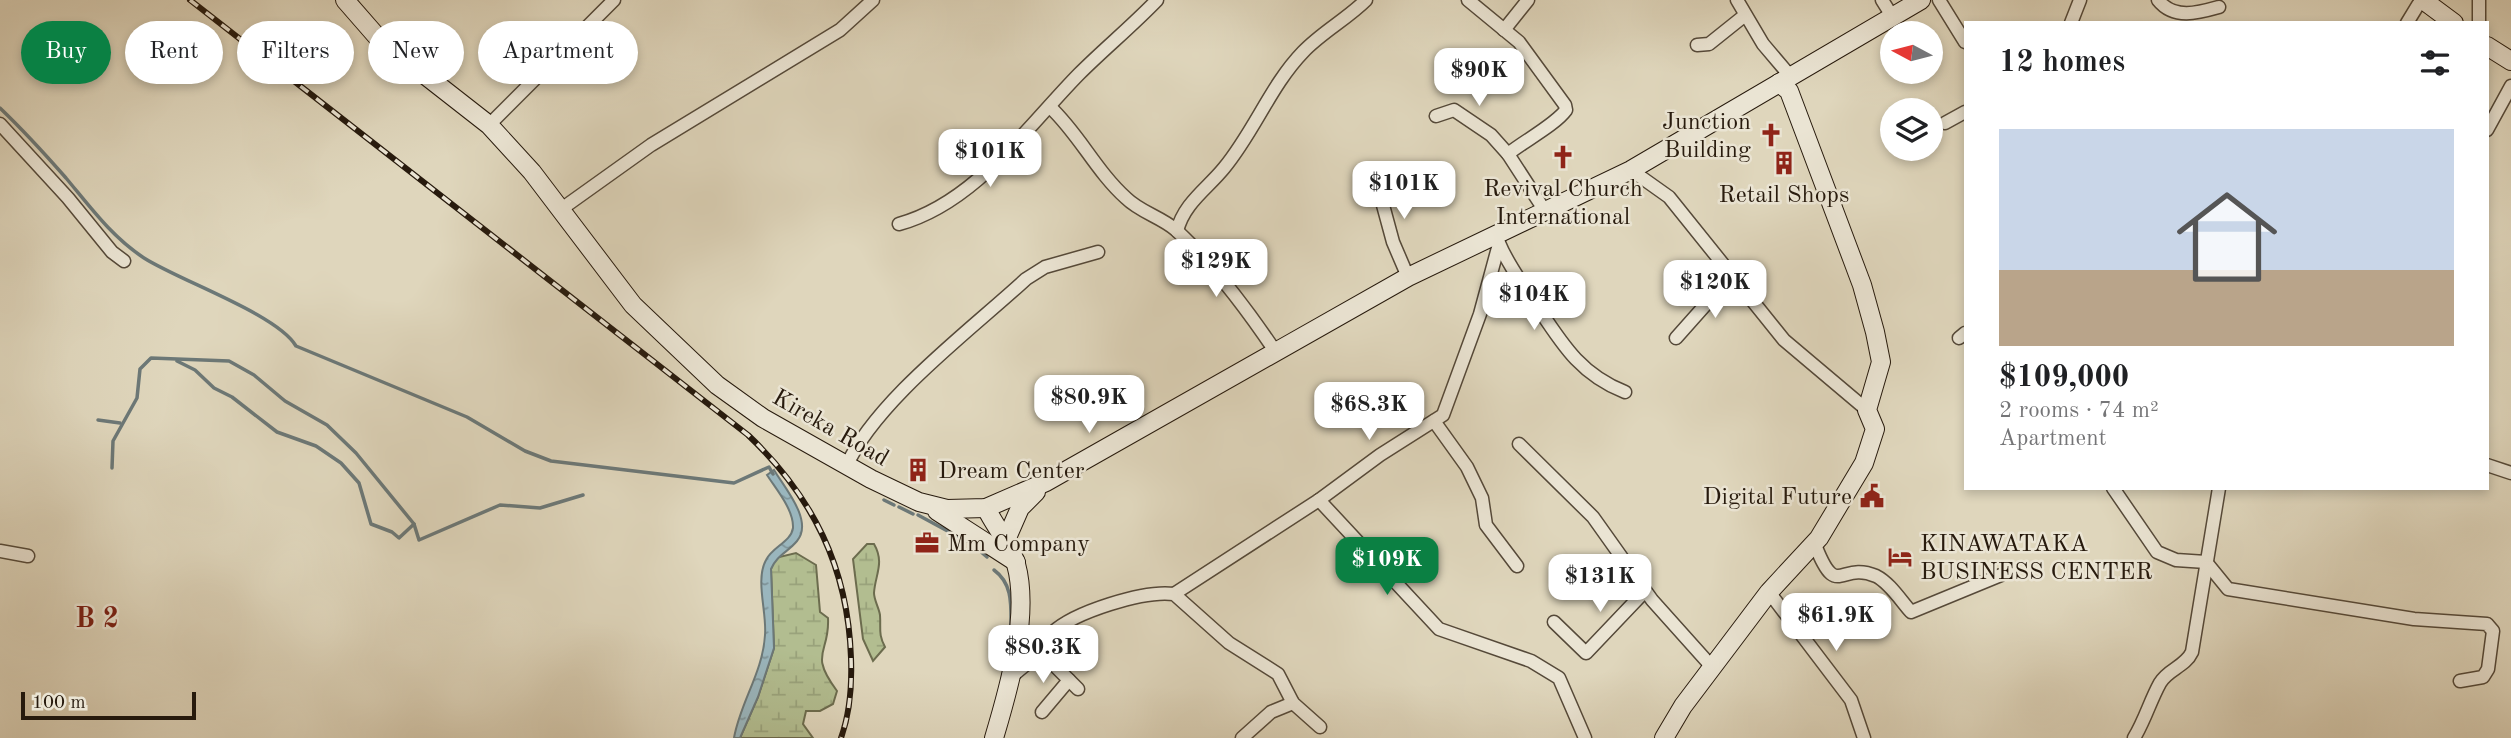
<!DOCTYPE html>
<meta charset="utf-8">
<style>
:root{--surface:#fff;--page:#f2f2f2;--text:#202124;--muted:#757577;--line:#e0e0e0;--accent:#0b8043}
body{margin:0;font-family:"Old Standard TT",serif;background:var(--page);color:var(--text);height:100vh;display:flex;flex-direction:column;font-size:26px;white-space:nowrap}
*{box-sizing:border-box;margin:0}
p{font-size:23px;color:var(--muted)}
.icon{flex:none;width:38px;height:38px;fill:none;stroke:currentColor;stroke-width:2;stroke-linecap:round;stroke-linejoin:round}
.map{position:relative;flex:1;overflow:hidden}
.sheet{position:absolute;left:1964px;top:21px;width:525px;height:469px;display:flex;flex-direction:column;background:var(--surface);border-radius:0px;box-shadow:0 4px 10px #0003}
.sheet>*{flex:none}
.guide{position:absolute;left:21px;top:21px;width:665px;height:63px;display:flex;gap:14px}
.needle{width:46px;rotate:277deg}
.buttons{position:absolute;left:1880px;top:21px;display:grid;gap:14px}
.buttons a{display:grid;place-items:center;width:63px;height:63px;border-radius:50%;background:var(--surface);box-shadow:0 4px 10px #0003;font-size:35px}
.scale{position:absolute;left:21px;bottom:18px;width:175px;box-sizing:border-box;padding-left:7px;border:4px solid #271a0d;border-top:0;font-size:19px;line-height:24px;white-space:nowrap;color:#271a0d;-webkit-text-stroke:5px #eae4d3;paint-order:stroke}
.price{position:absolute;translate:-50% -60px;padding:0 16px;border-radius:14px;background:#fff;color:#222;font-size:23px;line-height:46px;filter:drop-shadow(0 2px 4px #0008)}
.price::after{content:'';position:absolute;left:50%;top:42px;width:21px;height:16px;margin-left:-10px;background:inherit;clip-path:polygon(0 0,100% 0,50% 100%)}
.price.on{background:var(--accent);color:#fff}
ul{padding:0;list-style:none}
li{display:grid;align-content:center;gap:14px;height:371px;padding:0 35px}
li+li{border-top:2px solid var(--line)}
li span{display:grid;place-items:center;height:217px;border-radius:0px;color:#555}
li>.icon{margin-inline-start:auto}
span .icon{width:126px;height:126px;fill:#fffc;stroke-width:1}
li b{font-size:30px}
h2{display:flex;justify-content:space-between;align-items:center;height:84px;padding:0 35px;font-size:30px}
.chip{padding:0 24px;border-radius:32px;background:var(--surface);box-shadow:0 4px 10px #0003;font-size:24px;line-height:63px}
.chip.on{background:var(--accent);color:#fff}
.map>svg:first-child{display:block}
.wetland{fill:url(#wetland-marsh);stroke:#6c6c4e;stroke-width:2}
.water{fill:url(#water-ripples);stroke:#6c7877;stroke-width:2}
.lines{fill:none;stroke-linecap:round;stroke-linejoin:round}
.stream{stroke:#6c7877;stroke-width:3.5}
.street-casing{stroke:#554939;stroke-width:15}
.secondary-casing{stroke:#271a0d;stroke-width:20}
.street{stroke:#eae4d3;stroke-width:12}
.secondary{stroke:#eae4d3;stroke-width:18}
.rail-casing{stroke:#271a0d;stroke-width:6}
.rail{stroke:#eae4d3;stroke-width:3.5;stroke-dasharray:10;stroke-linecap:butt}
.labels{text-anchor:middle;stroke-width:5;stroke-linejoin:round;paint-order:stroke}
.poi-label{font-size:24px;fill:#271a0d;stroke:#eae4d3;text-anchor:start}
.street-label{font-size:24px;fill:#271a0d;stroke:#eae4d3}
.quarter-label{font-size:28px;font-weight:bold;fill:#7a1f14;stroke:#eae4d3}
</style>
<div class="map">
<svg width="2511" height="738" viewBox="0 0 2511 738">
<defs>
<pattern id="wetland-marsh" width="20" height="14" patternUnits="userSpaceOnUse" patternTransform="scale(1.75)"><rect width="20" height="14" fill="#b2bd90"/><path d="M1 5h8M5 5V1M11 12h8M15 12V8" fill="none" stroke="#99a27b"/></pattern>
<pattern id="water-ripples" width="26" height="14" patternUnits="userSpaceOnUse" patternTransform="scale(1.75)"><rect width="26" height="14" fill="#9ab6bd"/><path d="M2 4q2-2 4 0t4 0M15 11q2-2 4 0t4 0" fill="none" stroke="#7e9398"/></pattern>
</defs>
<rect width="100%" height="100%" fill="#dfd6bc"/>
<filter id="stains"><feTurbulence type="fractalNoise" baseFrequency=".00286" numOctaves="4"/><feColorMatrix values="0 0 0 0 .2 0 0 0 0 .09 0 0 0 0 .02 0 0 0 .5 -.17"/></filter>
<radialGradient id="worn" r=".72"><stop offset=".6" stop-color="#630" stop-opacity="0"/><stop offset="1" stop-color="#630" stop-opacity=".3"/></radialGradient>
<g class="wetland">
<path d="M867,544H874C885,563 875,575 874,593C874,600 879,608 880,615C881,629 878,634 885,647L873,661L863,639L853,559Z"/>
<path d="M796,553L816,565L820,612L828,618C830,654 808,652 837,691L833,704L820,711H806L803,724L813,738H740L758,697L774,648L771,569L775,558Z"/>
</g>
<path class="water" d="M774,470C784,487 814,521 797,541C788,552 777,555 771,569L774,648L758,697L740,738H734C740,703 763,672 765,635C767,612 755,580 766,560C772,547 791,542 793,528C794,510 776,489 767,475Z"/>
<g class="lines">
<g class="stream">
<path d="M0,108C23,130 45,154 66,178C91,208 112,237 144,258C180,281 277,314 296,346L467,417L525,451L551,461L734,483L769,467L773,474"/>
<polyline points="177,361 195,370 214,388 232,397 277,432 316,446 341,463 359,483 371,524 392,532 399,538 414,524"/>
<polyline points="98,420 120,423"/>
<polyline points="112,468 113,441 137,398 140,369 151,358 229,361 254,375 285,401 327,425 356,453 414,524 419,540 500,505 540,508 583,495"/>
<polyline points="884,500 894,505"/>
<polyline points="899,507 913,514"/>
<polyline points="918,515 966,541"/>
<polyline points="974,546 987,557"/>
<path d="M994,570C1013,584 1011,605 1011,627"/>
</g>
<g class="street-casing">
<g id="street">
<path d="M1468,0L1519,42L1565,105L1566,110C1555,125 1524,141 1508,154L1545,211"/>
<polyline points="1737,0 1763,44 1791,77"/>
<polyline points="1882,0 1892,16"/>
<polyline points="1939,0 1965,42"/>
<path d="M2158,0C2174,20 2198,13 2219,7"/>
<polyline points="2071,23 2080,0"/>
<polyline points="2407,23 2421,0"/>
<polyline points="2479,23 2479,0"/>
<polyline points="1504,30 1528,0"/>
<polyline points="1697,45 1709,44 1744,16"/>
<path d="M1050,107C1079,134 1096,171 1126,198C1140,212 1161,217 1176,230C1214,265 1246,308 1275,351"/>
<polyline points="1436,116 1454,110 1491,135 1508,154"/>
<polyline points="1945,123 1965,112"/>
<polyline points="0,124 68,198 112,252 124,261"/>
<polyline points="489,125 614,0"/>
<polyline points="2487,130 2511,86"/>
<polyline points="1631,170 1669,197 1784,340 1867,410"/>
<polyline points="1374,172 1393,242 1408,277"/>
<polyline points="560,210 651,145 840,30 873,0"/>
<path d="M899,224C975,203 1026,128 1079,74C1104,49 1132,26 1157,0"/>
<path d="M1177,231C1184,203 1207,189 1224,168C1254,132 1271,85 1303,52C1322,32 1347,19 1366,0"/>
<path d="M1499,243C1508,265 1522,283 1535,303C1561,342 1579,374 1625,392"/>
<polyline points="1676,338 1708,302 1736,282"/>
<polyline points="1959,338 1965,333"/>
<polyline points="1434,421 1467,467 1482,498 1486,525 1517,566"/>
<polyline points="1519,444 1593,517 1652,600 1712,667"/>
<polyline points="2487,465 2511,473"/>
<path d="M846,467C875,401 972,329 1026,279L1045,267L1098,252"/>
<polyline points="2113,488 2157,552 2176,560 2206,562 2228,589 2414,619 2487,624 2493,631 2488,669 2483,677 2460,681"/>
<polyline points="1319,500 1439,629 1531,661 1559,678 1585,738"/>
<path d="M1814,542C1837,603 1839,560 1876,576C1890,583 1901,601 1911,612L2001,575"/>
<polyline points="0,551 28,556"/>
<polyline points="1769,592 1851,700 1864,738"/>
<polyline points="1174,594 1319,500 1380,455 1443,415 1480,314 1499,244"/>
<polyline points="1554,622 1586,653 1645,591"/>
<polyline points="1037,654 1054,665 1078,689"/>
<path d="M1011,677C1019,670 1028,663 1036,656C1042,649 1045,640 1052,633C1074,612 1144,590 1174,594L1229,643L1278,674L1293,703L1320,727"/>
<polyline points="1042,712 1069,680"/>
<polyline points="1242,738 1271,712 1293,703"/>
<path d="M2134,738C2145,720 2150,701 2160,683C2168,669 2185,667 2192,652L2219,488"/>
</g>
</g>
<g class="secondary-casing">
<g id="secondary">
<polyline points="345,0 379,39 489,125 532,172 633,305 717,385 763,418 871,479 919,502 947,509 986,508 1046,482 1408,277 1631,170 1921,0"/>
<polyline points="2423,0 2454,23"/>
<polyline points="2487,46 2511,61"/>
<path d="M986,508C995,527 1010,543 1016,564C1030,615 1009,688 994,738"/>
<polyline points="937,511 1016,562"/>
<polyline points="1006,540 1020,508 1036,492"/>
<polyline points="1664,738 1683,706 1769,592 1819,538 1864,463 1875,429 1867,410 1881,362 1875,332 1862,285 1789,91 1779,83"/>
</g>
</g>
<use href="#street" class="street"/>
<use href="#secondary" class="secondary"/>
<g class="rail-casing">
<path id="rail" d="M190,0L748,435C813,497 848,567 851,658C852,684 850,713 841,738"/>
</g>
<use href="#rail" class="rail"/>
</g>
<defs>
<g id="church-bare" transform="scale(1.89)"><path d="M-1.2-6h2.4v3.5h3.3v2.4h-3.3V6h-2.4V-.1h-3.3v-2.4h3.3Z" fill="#8f2418" stroke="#eae4d3" stroke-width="2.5" paint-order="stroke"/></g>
<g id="building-bare" transform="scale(1.89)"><path d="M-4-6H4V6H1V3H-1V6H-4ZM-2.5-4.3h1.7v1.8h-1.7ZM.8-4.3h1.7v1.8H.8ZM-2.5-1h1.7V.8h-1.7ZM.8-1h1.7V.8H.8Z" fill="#8f2418" stroke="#eae4d3" stroke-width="2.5" paint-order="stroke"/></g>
<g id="civic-bare" transform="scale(1.89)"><path d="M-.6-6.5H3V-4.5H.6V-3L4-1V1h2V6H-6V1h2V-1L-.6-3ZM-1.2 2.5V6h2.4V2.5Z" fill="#8f2418" stroke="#eae4d3" stroke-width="2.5" paint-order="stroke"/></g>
<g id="office-bare" transform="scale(1.89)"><path d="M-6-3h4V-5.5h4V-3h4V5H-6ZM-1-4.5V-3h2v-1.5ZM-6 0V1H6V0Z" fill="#8f2418" stroke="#eae4d3" stroke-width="2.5" paint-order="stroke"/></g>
<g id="hotel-bare" transform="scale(1.89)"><path d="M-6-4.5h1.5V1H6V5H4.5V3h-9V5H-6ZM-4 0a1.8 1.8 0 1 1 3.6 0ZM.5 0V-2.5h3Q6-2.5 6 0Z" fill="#8f2418" stroke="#eae4d3" stroke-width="2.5" paint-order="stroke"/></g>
</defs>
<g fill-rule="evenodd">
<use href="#church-bare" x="1771" y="135"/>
<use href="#church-bare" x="1563" y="157"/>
<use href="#building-bare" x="1784" y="163"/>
<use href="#building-bare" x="918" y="470"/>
<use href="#civic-bare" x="1872" y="496"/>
<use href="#office-bare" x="927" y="543"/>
<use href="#hotel-bare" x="1900" y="557"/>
</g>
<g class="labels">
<g class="poi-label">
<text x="1751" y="129" text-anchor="end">Junction<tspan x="1751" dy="28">Building</tspan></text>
<text x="1563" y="196" text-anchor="middle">Revival Church<tspan x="1563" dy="28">International</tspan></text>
<text x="1784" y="202" text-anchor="middle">Retail Shops</text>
<text x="938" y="478">Dream Center</text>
<text x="1852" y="504" text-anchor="end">Digital Future</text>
<text x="947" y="551">Mm Company</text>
<text x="1920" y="551">KINAWATAKA<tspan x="1920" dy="28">BUSINESS CENTER</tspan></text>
</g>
<g class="street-label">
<text transform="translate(831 427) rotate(30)" y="8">Kireka Road</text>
</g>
<g class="quarter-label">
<text x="97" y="627">B 2</text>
</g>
</g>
<rect width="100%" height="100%" filter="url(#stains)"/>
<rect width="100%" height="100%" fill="url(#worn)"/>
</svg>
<div class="buttons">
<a><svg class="needle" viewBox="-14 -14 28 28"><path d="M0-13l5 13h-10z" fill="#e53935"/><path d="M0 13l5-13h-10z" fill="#757577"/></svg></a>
<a><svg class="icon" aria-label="layers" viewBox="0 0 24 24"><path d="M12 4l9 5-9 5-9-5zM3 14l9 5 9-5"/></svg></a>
</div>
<div class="scale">100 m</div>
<b class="price" style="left:1479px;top:108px">$90K</b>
<b class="price" style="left:990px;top:189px">$101K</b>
<b class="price" style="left:1404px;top:221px">$101K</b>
<b class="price" style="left:1216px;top:299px">$129K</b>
<b class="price" style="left:1715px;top:320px">$120K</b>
<b class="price" style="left:1534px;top:332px">$104K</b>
<b class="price" style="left:1089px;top:435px">$80.9K</b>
<b class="price" style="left:1369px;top:442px">$68.3K</b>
<b class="price on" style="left:1387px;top:597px">$109K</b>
<b class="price" style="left:1600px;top:614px">$131K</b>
<b class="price" style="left:1836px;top:653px">$61.9K</b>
<b class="price" style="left:1043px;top:685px">$80.3K</b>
<div class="guide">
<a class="chip on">Buy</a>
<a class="chip">Rent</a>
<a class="chip">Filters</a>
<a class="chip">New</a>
<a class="chip">Apartment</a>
</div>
<section class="sheet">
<h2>12 homes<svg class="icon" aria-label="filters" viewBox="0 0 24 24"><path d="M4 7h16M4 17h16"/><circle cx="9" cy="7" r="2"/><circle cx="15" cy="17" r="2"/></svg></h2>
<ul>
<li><span style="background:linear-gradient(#c9d6e8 65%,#b9a48a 0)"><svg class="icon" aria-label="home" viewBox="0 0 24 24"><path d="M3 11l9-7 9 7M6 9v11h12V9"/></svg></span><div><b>$109,000</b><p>2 rooms · 74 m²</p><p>Apartment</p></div></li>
</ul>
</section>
</div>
